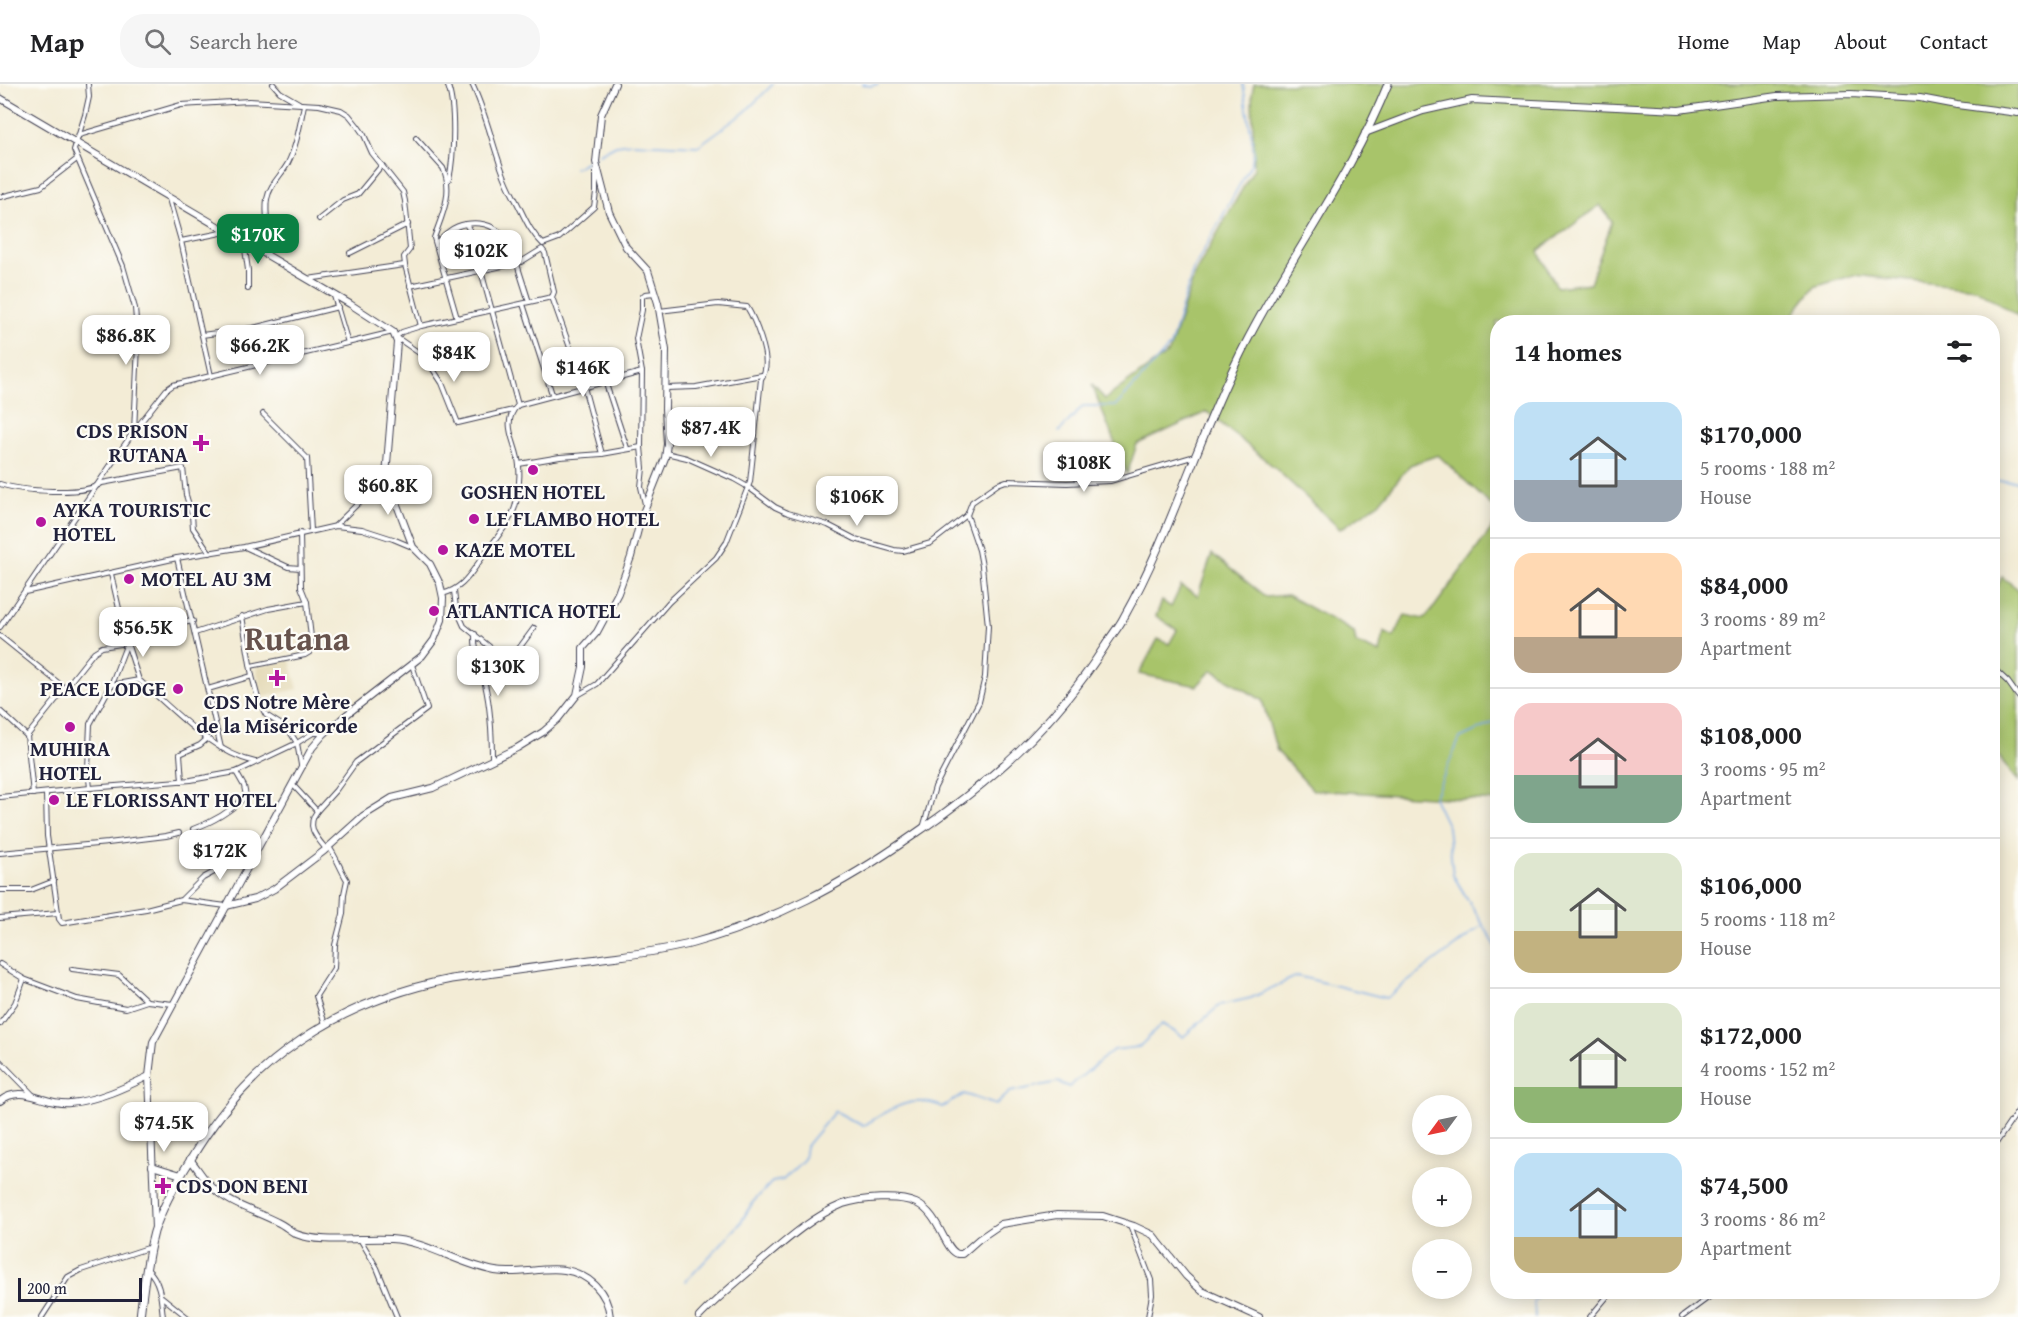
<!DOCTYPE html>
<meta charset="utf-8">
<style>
:root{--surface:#fff;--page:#f6f6f6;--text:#202124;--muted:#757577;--line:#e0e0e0;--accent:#0b8043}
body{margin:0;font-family:"Gentium Book Plus",serif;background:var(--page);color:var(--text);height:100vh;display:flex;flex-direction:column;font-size:22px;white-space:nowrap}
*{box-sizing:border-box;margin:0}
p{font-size:20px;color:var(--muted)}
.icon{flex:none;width:33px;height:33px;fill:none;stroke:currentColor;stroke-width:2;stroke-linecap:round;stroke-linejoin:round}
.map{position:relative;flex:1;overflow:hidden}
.drawer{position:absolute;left:1490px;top:231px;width:510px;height:984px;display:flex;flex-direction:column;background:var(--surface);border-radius:24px;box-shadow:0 3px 15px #0003}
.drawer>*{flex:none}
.needle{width:39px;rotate:237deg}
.fabs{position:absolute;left:1412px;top:1011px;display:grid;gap:12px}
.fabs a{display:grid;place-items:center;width:60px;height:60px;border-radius:50%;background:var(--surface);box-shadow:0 3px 15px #0003;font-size:30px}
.scale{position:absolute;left:18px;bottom:15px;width:124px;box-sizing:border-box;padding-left:6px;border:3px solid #22223b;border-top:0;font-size:16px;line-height:21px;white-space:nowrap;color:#22223b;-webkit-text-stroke:4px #fdfcf7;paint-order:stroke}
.price{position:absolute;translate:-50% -51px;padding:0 14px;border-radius:12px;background:#fff;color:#222;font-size:20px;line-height:39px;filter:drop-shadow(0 2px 3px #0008)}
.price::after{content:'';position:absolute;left:50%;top:36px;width:18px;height:14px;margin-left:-9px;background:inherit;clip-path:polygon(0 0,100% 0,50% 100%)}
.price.current{background:var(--accent);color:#fff}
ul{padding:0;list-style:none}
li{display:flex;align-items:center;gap:18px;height:150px;padding:0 24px}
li+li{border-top:2px solid var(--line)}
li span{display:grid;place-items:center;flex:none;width:168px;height:120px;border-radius:18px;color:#555}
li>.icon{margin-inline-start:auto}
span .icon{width:72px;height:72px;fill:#fffc;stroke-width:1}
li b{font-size:26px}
h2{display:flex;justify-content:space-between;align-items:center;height:72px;padding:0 24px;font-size:26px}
header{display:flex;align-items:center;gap:36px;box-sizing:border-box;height:84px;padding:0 30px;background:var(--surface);border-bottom:2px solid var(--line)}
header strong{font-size:28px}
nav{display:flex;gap:33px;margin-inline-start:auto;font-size:21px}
.search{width:420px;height:54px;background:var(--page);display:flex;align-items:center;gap:15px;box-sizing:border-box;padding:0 21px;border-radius:24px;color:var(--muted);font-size:22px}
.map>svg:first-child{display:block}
.built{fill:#e5dbba}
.green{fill:#a8c46a;stroke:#657352;stroke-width:1.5;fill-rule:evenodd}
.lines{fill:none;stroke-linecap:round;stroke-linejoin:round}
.stream{stroke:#7cabe6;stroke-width:1.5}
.street-casing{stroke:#414052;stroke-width:6}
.secondary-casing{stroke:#414052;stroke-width:8}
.primary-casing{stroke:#414052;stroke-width:9}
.street{stroke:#fff;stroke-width:4}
.secondary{stroke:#fff;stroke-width:6}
.primary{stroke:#fff;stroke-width:7}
.poi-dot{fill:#b5179e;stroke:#fdfcf7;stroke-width:2}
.labels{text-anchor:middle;stroke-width:4.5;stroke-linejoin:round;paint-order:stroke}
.poi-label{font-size:21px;font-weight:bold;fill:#22223b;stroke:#fdfcf7;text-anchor:start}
.town-label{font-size:33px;font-weight:bold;fill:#67534d;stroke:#fdfcf7}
</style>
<header>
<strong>Map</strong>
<div class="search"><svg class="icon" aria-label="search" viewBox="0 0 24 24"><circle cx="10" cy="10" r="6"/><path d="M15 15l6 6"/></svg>Search here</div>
<nav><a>Home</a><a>Map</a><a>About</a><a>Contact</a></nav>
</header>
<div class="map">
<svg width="2018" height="1233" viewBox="0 0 2018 1233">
<rect width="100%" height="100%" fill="#fdfcf7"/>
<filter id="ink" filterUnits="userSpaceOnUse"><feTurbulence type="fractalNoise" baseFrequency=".0167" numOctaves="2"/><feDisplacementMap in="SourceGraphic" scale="12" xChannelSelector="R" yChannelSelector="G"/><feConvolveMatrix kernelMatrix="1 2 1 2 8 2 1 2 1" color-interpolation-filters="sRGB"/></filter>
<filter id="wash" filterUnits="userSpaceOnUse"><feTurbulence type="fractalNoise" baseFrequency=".008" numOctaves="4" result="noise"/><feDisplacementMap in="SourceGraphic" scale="24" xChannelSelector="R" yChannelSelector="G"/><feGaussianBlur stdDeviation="1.35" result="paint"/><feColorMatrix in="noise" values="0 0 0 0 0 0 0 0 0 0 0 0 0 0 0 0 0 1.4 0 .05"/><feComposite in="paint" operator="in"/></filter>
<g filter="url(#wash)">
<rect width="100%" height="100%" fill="#f3ecd6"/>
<polygon class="built" points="290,576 298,605 263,613 256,584"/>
<g class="green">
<path d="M1254,0H2018V232L1976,204L1854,191L1814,203L1788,237L1783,238H1497V427L1438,371L1410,381L1379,419L1340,445L1274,383L1207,328L1137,360L1127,390L1092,301L1105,315L1169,268L1195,189L1254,84L1252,9ZM1600,121L1612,138L1590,199L1557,203L1538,167Z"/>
<polygon points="1497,437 1497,717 1313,706 1277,667 1262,616 1212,586 1197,602 1139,590 1158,555 1169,560 1177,546 1156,532 1162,517 1171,523 1181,502 1198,512 1212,470 1266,513 1287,511 1354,548 1356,559 1380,569 1384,548 1394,553 1405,531 1424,535 1435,522"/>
<polygon points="2002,493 2018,505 2018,697 1992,664 1992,514"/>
</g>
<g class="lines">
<g class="stream">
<polyline points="862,0 870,2 878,0"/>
<polyline points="599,70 616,61 632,59 698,62 745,28 773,0"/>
<polyline points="575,84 595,73"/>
<polyline points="1059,348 1083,322 1116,322 1170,262 1193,186 1251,80 1254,68 1243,0"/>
<polyline points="1992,397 2018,397"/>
<polyline points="1497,637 1460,654 1434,714 1448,743 1453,791 1497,864"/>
<path d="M686,1197L739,1141L753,1118L772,1098L783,1096L804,1075L806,1062L835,1027L863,1042C890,1026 910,1009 942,1023L964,1010L996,1021L1010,1008L1058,998L1069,1003L1113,966L1139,963L1162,940L1183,953L1220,921L1251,914L1297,892L1386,914L1482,842"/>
<polyline points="1535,1233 1534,1218 1543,1208"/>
</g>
</g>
</g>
<g filter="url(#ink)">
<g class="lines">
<g class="street-casing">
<g id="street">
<polyline points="273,0 280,8 299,19"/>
<path d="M447,0C456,19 454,74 449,95"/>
<path d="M472,0C490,37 495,78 514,113C524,131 528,146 543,160L559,154L594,123L596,108V86"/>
<polyline points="79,51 181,21 249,17 319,21 341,26 349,31 357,41 364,51 372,69 403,108 405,117 410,165 404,173 405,181 421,242"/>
<path d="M416,54L443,84C454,108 442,131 434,154L457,234"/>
<polyline points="0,113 41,103 77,75"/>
<polyline points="169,115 181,157"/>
<polyline points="319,135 343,116 358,110 382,81"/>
<path d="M466,140C484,137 499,144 510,158L529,218"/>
<polyline points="244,158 248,186 248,205"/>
<path d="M436,159C445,150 453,142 466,140L470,147L518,321C499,340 518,360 519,382C520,394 519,407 516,419C513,436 492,459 482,474C470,490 463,505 442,510"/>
<polyline points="350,169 408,140"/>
<path d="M267,170C272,154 264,133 267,115C270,100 281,92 288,79C297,61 300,40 304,21"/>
<polyline points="308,195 404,181"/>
<polyline points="410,202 521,178 542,165 545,169 554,208 552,213 584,303 602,370"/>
<polyline points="334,212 348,259"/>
<polyline points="523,220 552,310"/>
<polyline points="202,251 253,244 338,223"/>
<polyline points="211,292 181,157 226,148"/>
<polyline points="605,297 627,364"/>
<polyline points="666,304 696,303 762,291"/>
<polyline points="518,321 642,288"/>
<polyline points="513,326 458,339 442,299 425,273 396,253 402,248 421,242 552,213"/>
<polyline points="263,330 307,374 311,447"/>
<polyline points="134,347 166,306 173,301 393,248"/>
<polyline points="666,369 687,374 734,395 748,403 775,423 788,429 828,441 855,455 894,466 903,467 931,459 967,431 972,418 998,400 1006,397 1067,399 1110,397 1195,372"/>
<polyline points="519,380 560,373 602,370 641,363"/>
<path d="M0,400C21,407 84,412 102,399L183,384L186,411L192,431L193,444L210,469"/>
<polyline points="645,420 641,403 643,384 641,363 642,288 636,255 642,226 642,213 645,210 655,209"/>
<polyline points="336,441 386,392"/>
<polyline points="300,449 301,503 307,518"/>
<polyline points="245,463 288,483 300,484"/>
<polyline points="177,474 221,664"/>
<polyline points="454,507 456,524 464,542 501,572 509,573 517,567 534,544"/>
<polyline points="25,508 177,474 244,463 336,442 362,445 393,455 412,463"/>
<polyline points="242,532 252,592"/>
<polyline points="0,543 134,347 138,261 135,224 123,182 74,66 85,31 89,13 88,0"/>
<polyline points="195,549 268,525 307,518 312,562 310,568 305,571 251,582"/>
<polyline points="126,550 193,537"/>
<path d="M475,550C474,569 481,583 485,600C491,626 492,649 492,675"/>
<polyline points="0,552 66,605"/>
<polyline points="1992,583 2008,598 2018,612"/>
<path d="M111,601L139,596C173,625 211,668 255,678"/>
<polyline points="208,605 252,592 259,618 266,631 288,645 297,659 301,681"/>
<path d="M578,611L597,600L669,518L716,474L726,459L750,398L761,295C763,291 765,289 765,285C769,271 755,236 747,223L718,220L659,227"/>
<polyline points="0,627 27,652"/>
<polyline points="182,697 180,670 200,661 208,654"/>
<path d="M292,700L317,727C306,742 315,752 326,765"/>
<polyline points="90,704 88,685 90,640 111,601 127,559 111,490"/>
<polyline points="46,709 47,752 59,835 62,839 146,825 181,816 226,822"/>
<polyline points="33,710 27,652 94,568 102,563 127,559 139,596"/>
<polyline points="0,713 90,704 191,696 236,688 297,659 313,649 324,649"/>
<polyline points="317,727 336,706 356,678 427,625 412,581"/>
<polyline points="923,744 935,703 979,618 985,593 988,542 982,482 979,466 967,431"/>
<path d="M193,745C213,738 231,727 246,712L244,702L236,688"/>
<polyline points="0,769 108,759 166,752 179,749"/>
<polyline points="0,806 31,806 54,797"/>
<polyline points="182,815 203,794 229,780 244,768 256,767"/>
<polyline points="0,834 58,829"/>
<polyline points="0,880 24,895 77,915 126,924 147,917"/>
<polyline points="72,885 119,891 147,917 173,920"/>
<polyline points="0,940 15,919 24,895"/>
<path d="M325,940L316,912L334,884L335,861L343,830L344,810L347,796C340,785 337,774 329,763"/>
<polyline points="0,977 33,1011"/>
<polyline points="1992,1065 2018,1027"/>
<polyline points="1130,1141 1151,1196 1152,1211 1148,1233"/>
<polyline points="360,1155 377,1184 397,1233"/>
<path d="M148,1186C161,1198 161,1216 163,1233"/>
<polyline points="162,1213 187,1233"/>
<polyline points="42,1233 68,1193 81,1186 151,1163"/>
<polyline points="1590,1233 1611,1208"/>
<polyline points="1682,1233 1716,1208"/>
</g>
</g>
<g class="secondary-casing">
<g id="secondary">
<polyline points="0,14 350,220 393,248 397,258 386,392 413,463 430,480 440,500 443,514 442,536 434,556 422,572 346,631 324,650 312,664 153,958 149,992 155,1145"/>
<polyline points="1365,49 1423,27 1472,16 1679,26 1777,12 1851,10 1920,14 1957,21 2018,29"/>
<polyline points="226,822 255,815 274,805 324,767 363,732 392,714 433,704 517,664 543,648 558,635 577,611 583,583 583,564 597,548 618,509 631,473 641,434 665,374 667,360 665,325 666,266 658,219 648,187 626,163 609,128 596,78 601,31 615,0"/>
<path d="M0,1017C23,999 45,1022 70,1019C99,1016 124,1004 149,992"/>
<path d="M190,1075C198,1085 204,1096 213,1104C230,1121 256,1127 277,1138C284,1141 289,1146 296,1150C320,1160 365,1153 391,1155C426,1157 460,1181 495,1187C530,1193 565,1172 595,1201C604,1210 609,1221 610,1233"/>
<polyline points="152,1082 181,1091"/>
<path d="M699,1233C717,1214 737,1198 757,1181C783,1159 811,1133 843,1120C861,1114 899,1111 916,1119C940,1130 944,1166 958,1170H962L979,1155L1001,1140L1057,1131L1103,1132L1134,1142L1153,1151L1186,1192L1202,1207L1259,1233"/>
</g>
</g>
<g class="primary-casing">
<path id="primary" d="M140,1233C143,1206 147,1174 154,1148C162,1123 177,1097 191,1075C249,976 339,917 451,895C497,889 543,882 590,876C624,871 660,868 693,859C776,836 842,801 912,752C990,699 1054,642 1105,562C1111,552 1119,543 1124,533C1169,453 1194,365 1234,283C1280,186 1348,100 1388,0"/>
</g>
<use href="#street" class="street"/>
<use href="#secondary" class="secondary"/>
<use href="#primary" class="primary"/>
</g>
</g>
<g class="poi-dot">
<path d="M198 350h6v6h6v6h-6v6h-6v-6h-6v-6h6z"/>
<circle cx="533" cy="386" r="6"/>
<circle cx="474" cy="435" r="6"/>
<circle cx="41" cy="438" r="6"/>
<circle cx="443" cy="466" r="6"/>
<circle cx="129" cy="495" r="6"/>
<circle cx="434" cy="527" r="6"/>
<path d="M274 585h6v6h6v6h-6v6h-6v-6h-6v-6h6z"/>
<circle cx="178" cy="605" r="6"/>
<circle cx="70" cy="643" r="6"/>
<circle cx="54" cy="716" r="6"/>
<path d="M160 1093h6v6h6v6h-6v6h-6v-6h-6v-6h6z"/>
</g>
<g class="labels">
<g class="poi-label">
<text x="188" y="354" text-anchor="end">CDS PRISON<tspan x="188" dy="24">RUTANA</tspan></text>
<text x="533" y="415" text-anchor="middle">GOSHEN HOTEL</text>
<text x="53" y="433">AYKA TOURISTIC<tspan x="53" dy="24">HOTEL</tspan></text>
<text x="486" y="442">LE FLAMBO HOTEL</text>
<text x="455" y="473">KAZE MOTEL</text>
<text x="141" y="502">MOTEL AU 3M</text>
<text x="446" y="534">ATLANTICA HOTEL</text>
<text x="166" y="612" text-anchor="end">PEACE LODGE</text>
<text x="277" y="625" text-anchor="middle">CDS Notre Mère<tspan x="277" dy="24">de la Miséricorde</tspan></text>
<text x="70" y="672" text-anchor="middle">MUHIRA<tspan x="70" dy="24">HOTEL</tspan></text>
<text x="66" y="723">LE FLORISSANT HOTEL</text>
<text x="176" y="1109">CDS DON BENI</text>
</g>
<g class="town-label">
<text x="297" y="566">Rutana</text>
</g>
</g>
</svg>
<div class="fabs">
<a><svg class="needle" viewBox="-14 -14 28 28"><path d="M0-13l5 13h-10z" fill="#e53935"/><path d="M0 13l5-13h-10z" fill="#757577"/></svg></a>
<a>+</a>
<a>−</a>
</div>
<div class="scale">200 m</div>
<b class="price current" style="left:258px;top:181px">$170K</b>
<b class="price" style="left:481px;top:197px">$102K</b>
<b class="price" style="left:126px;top:282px">$86.8K</b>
<b class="price" style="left:260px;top:292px">$66.2K</b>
<b class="price" style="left:454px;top:299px">$84K</b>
<b class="price" style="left:583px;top:314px">$146K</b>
<b class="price" style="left:711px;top:374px">$87.4K</b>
<b class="price" style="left:1084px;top:409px">$108K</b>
<b class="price" style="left:388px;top:432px">$60.8K</b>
<b class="price" style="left:857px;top:443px">$106K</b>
<b class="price" style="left:143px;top:574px">$56.5K</b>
<b class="price" style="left:498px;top:613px">$130K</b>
<b class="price" style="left:220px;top:797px">$172K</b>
<b class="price" style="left:164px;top:1069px">$74.5K</b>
<section class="drawer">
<h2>14 homes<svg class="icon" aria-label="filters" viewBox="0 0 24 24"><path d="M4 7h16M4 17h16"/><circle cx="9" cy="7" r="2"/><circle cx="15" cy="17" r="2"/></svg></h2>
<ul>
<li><span style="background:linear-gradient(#bfe0f5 65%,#9aa5b1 0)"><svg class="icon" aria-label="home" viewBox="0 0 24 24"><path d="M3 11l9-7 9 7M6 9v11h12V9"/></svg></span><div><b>$170,000</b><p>5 rooms · 188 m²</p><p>House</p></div></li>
<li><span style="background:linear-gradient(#ffd9b3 70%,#b9a48a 0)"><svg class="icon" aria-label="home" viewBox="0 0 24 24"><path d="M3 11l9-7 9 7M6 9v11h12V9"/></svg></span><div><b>$84,000</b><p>3 rooms · 89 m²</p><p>Apartment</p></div></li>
<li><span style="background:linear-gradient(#f6c9c9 60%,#7fa58c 0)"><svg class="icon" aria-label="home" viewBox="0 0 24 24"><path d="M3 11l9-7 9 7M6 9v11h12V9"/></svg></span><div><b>$108,000</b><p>3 rooms · 95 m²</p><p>Apartment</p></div></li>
<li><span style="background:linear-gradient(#dfe7d0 65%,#c2b280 0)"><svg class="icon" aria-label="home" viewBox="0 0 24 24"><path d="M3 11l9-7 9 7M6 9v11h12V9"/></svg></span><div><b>$106,000</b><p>5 rooms · 118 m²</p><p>House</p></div></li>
<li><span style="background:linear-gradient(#dfe7d0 70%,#8fb573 0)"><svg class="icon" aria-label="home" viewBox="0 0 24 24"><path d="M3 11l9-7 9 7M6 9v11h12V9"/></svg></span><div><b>$172,000</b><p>4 rooms · 152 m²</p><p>House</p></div></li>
<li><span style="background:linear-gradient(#bfe0f5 70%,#c2b280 0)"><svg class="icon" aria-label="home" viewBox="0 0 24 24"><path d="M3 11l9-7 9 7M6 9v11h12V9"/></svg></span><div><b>$74,500</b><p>3 rooms · 86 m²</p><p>Apartment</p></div></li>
</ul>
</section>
</div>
